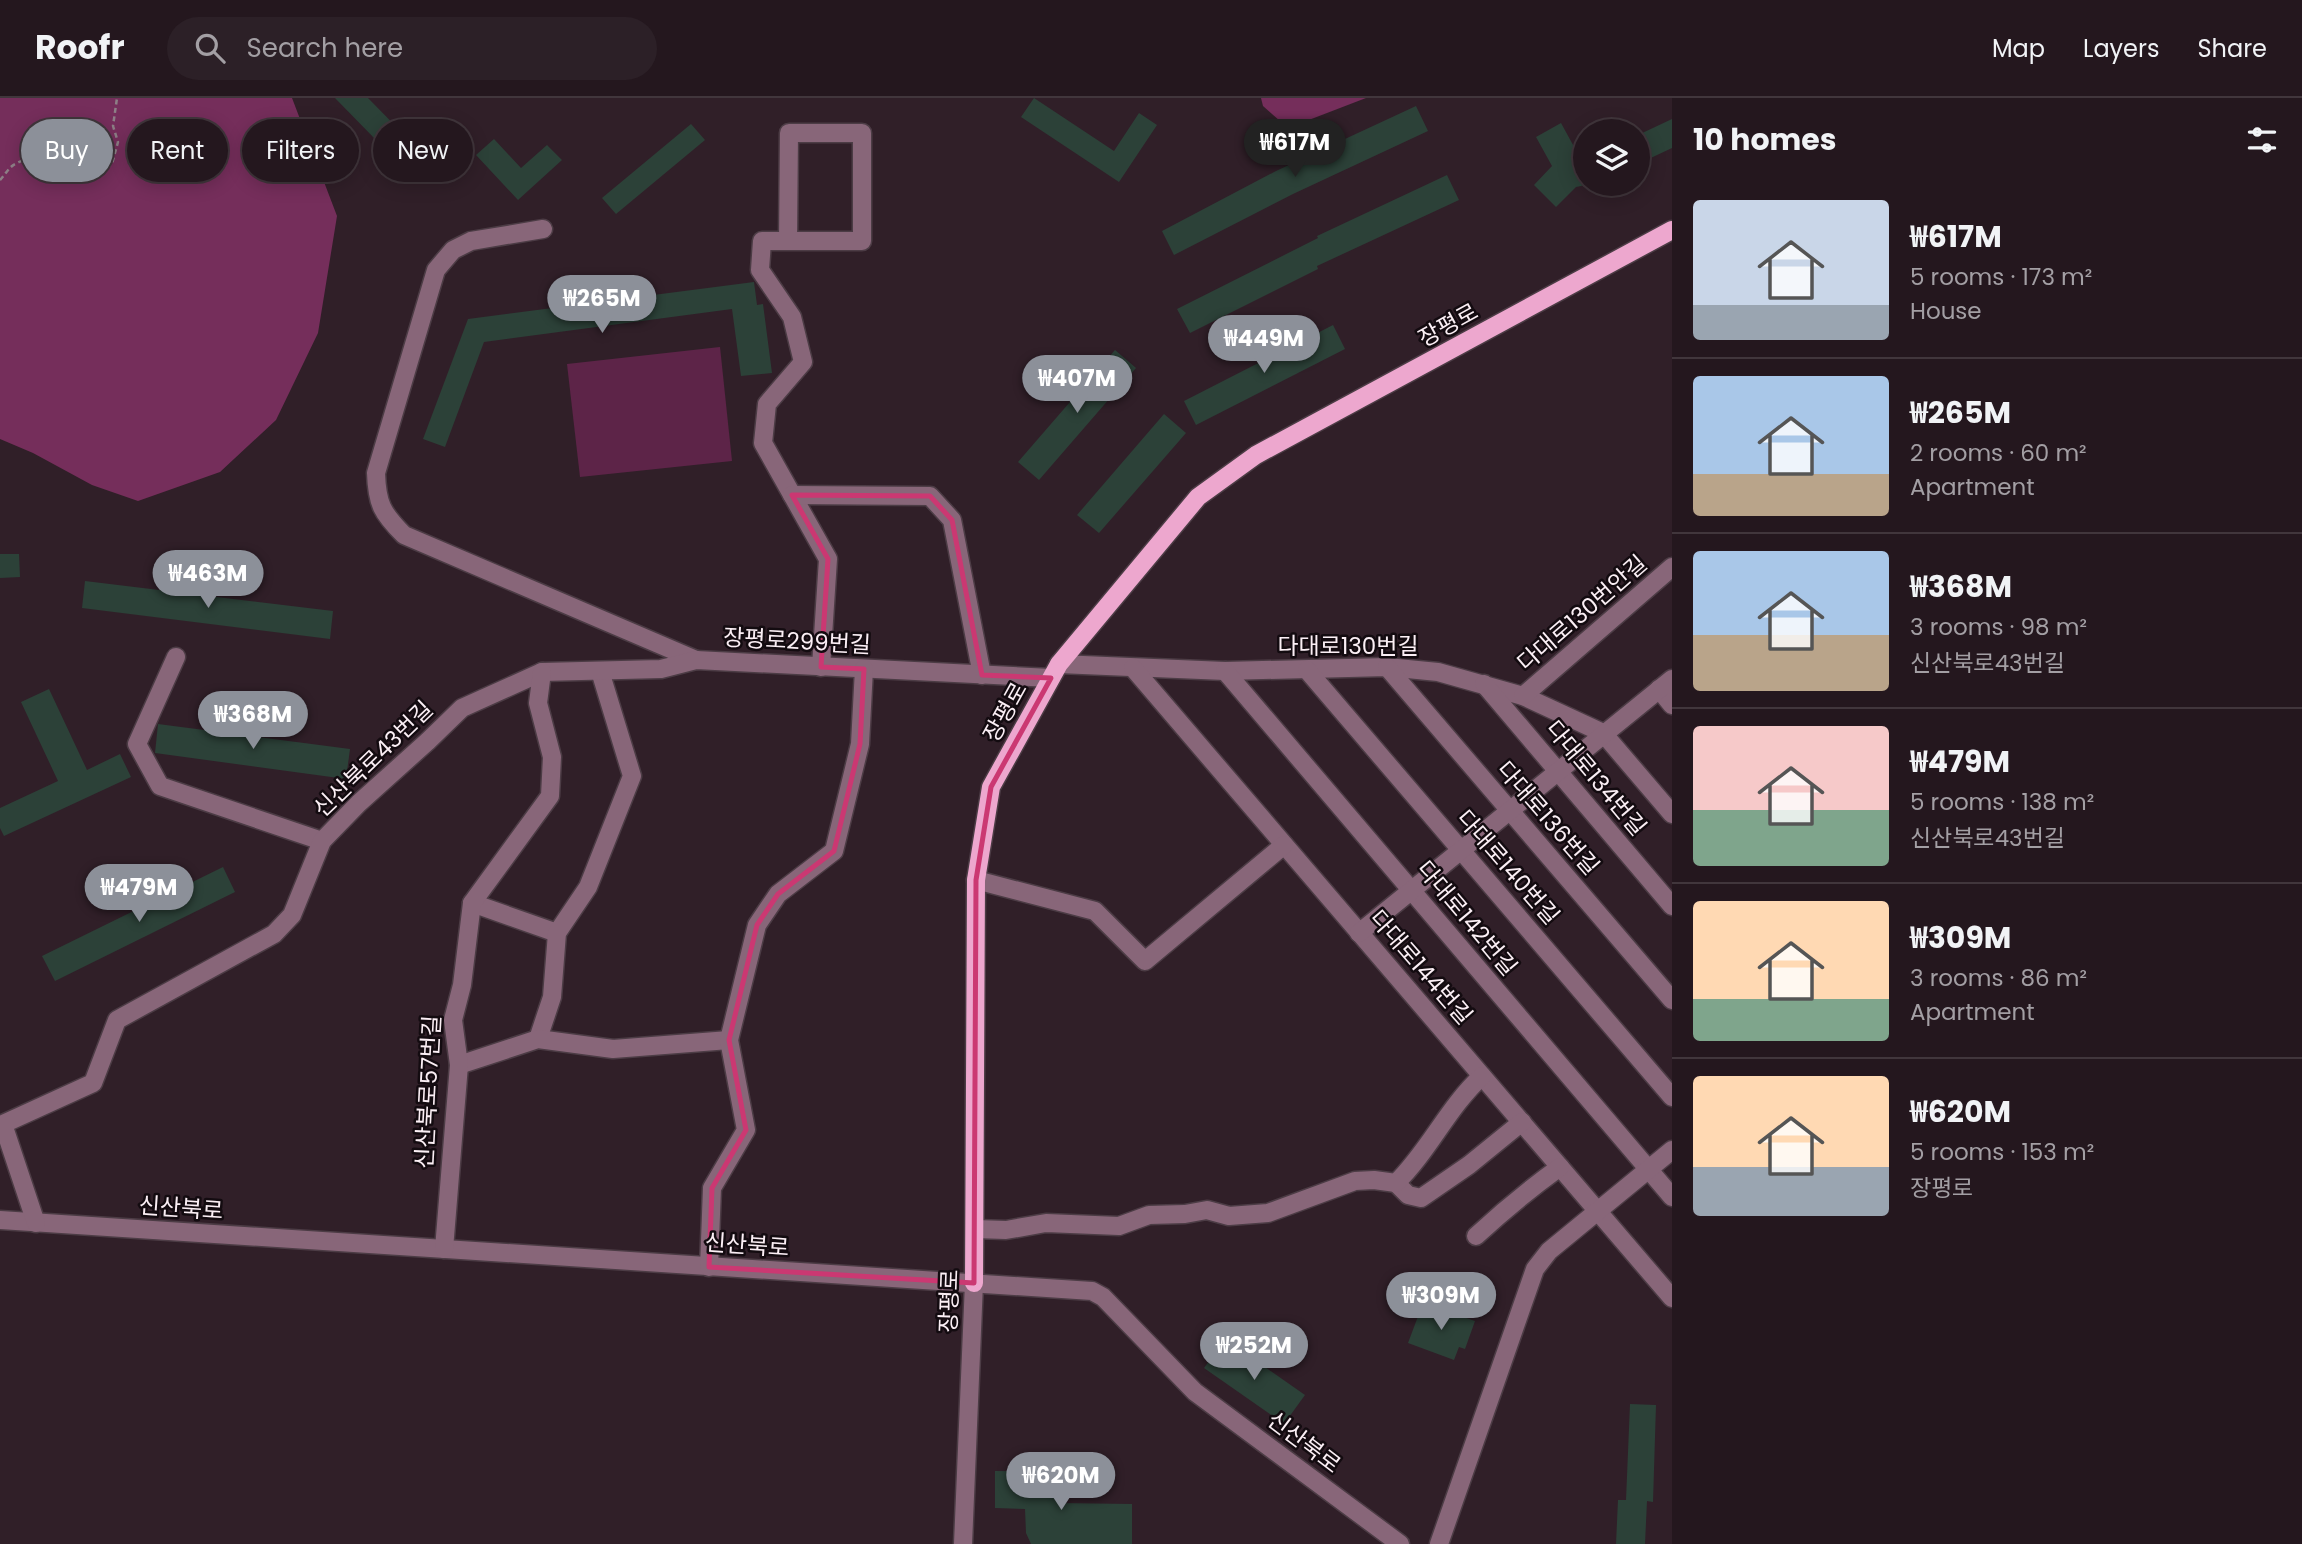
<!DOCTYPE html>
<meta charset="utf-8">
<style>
:root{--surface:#24171e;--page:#2c2027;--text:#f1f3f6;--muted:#a39fa4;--line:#41363c;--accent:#8c9099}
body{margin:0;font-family:Poppins,"Noto Sans KR",sans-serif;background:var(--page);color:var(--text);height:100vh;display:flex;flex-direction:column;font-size:26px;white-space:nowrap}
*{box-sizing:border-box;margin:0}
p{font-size:23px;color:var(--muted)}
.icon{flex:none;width:38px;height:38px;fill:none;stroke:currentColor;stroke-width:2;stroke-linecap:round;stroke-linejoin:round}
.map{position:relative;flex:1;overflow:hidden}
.sheet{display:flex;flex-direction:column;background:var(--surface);width:630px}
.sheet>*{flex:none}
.guide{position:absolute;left:21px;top:21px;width:665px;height:63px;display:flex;gap:14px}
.fabs{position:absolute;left:1573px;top:21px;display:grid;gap:14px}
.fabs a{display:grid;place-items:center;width:77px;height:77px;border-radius:50%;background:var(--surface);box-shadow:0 4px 18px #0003,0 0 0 2px var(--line);font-size:35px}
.price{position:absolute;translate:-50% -60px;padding:0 16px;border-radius:24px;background:var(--accent);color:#fff;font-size:23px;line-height:46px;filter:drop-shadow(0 2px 4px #0008)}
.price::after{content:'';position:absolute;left:50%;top:42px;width:21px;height:16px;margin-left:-10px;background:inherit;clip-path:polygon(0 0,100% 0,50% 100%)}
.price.selected{background:#222;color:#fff}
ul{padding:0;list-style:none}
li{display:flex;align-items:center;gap:21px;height:175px;padding:0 21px}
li+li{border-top:2px solid var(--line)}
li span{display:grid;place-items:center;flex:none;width:196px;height:140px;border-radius:7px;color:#555}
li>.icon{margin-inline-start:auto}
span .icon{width:84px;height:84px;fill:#fffc;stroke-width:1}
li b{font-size:30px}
h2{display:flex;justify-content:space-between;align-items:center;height:84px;padding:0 21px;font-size:30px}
.tag{padding:0 24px;border-radius:32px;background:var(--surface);box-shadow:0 4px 18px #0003,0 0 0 2px var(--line);font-size:24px;line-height:63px}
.tag.selected{background:var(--accent);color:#fff}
header{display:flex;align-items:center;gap:42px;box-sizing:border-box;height:98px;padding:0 35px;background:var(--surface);border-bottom:2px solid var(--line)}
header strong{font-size:33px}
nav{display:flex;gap:38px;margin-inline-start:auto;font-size:24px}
.search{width:490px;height:63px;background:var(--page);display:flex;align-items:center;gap:18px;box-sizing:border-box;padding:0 24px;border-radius:38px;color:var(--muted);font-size:26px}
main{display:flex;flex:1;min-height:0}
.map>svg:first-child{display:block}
.green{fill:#5d2448}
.forest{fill:#752e5b}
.building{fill:#2c4138}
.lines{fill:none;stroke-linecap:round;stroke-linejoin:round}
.minor-casing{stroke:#4c3c45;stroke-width:21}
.major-casing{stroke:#4c3c45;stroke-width:21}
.path{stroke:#8d7f86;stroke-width:2.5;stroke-dasharray:5 3.5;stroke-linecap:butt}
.minor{stroke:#886679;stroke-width:18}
.major{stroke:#eda7ce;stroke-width:18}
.marked{fill:none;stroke:#cb3872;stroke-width:5;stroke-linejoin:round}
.labels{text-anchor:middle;stroke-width:5;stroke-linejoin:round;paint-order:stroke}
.street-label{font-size:23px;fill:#fbeff5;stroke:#130b10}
</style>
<header>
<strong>Roofr</strong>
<div class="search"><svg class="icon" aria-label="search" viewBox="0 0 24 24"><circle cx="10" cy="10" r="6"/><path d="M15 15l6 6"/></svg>Search here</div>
<nav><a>Map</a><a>Layers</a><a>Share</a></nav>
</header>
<main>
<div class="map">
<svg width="1672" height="1446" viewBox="0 0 1672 1446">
<rect width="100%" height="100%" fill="#301f28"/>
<polygon class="green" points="720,249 732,363 580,379 567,266"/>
<g class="forest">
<polygon points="0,0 292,0 337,118 318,235 276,322 220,374 138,403 92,387 33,355 0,341"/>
<polygon points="1261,0 1366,0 1288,30 1263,8"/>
</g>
<g class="building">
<polygon points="335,0 368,0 419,52 446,26 463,43 419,86"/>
<polygon points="1034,0 1114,53 1139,15 1157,27 1119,84 1021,19"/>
<polygon points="1416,8 1428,33 1293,96 1174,157 1162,133 1276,73"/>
<polygon points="1672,21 1672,50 1638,66 1638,37"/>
<polygon points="1561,25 1578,56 1586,55 1586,87 1576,89 1556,109 1534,87 1552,68 1536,39"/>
<polygon points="691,26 705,42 616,116 602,100"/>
<polygon points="494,41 521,70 547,47 562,62 518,102 476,57"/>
<polygon points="1447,77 1459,102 1317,168 1318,171 1190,235 1177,211 1318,140 1317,138"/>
<polygon points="754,184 757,207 763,206 772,275 741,278 732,211 484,244 445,349 423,341 468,221"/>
<polygon points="1333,227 1345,251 1196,327 1184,303"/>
<polygon points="1115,252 1136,270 1039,382 1018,364"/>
<polygon points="1164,316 1186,335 1099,435 1077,417"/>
<polygon points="0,456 19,456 20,479 0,480"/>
<polygon points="85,483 333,513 330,541 82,510"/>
<polygon points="49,591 87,672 120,656 131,679 4,738 0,730 0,710 58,683 21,604"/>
<polygon points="158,626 350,651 346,681 155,655"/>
<polygon points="223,769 235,794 55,883 42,858"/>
<polygon points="1423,1205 1475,1223 1465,1251 1459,1249 1454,1262 1408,1245"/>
<polygon points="1225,1241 1305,1297 1284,1326 1204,1270"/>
<polygon points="1630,1306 1656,1307 1653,1404 1647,1403 1645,1446 1616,1446 1618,1402 1626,1402"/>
<polygon points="995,1373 1058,1374 1058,1405 1132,1406 1132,1446 1031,1446 1026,1435 1025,1411 995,1410"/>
</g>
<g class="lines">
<g class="minor-casing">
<g id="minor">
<path d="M543,131L471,143L453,152L436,172L376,375C377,406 382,415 404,437L696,562"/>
<polyline points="788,143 789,35 862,35 862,143 762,143 760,172 792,219 803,264 767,306 763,345 828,461 821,569"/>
<polyline points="792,397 930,398 952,422 982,577"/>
<polyline points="176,559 137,646 160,688 322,743"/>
<polyline points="1059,566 1225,573 1387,569 1438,574 1523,598 1603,635 1672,716"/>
<polyline points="1387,569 1672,902"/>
<polyline points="1133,570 1672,1200"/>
<polyline points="1307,572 1672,999"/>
<polyline points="1225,573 1672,1099"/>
<polyline points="1484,586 1672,808"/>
<polyline points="1659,591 1672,607"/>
<polyline points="1523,598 1672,469"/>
<polyline points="976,782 1095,813 1145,863 1284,747"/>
<polyline points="472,805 557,835"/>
<polyline points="1359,835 1672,581"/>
<polyline points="538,941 552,899 557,835 588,789 632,678 600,573"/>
<polyline points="459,967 538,941 613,951 729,942"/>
<polyline points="1396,1085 1408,1097 1421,1100 1469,1067 1522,1024"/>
<polyline points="0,1122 1092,1193 1103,1199 1195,1294 1400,1446"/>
<polyline points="36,1125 3,1026 93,985 117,922 274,836 292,817 322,743 359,705 428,643 462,610 542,574 661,571 696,562 1051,580"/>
<path d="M975,1131L1006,1132L1046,1125L1119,1128L1149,1117L1185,1116L1207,1112L1229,1118L1268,1115L1355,1083L1374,1082L1396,1085C1429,1053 1448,1009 1482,978"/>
<path d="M1476,1138C1503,1113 1531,1090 1560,1069"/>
<polyline points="444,1151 459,967 453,922 462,887 472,805 550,698 552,659 538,605 542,574"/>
<polyline points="709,1169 712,1090 746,1032 729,942 757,827 778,796 834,753 860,646 864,571"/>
<polyline points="963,1446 974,1185"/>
<polyline points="1439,1446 1535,1171 1549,1153 1672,1052"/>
</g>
</g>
<g class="major-casing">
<polyline id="major" points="974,1185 976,782 991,689 1059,566 1198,399 1256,357 1672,132"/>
</g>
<path class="path" d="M0,82C5,77 9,69 15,66C39,53 45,64 58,34C80,27 97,52 105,70L112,66L118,44L113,28L117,0"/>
<use href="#minor" class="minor"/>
<use href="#major" class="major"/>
</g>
<path class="marked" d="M792,397L930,398L952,422L982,577L1051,580L991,689L976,782L974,1185L709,1169L712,1090L746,1032L729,942L757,827L778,796L834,753L860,646L864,571L821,569L828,461Z"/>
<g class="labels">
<g class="street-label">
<text transform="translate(1448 227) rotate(-29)" y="8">장평로</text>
<text transform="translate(1582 515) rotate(-41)" y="8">다대로130번안길</text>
<text transform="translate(797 543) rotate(3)" y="8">장평로299번길</text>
<text x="1348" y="556">다대로130번길</text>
<text transform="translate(1005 614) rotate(-61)" y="8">장평로</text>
<text transform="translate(373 661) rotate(-44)" y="8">신산북로43번길</text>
<text transform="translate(1596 680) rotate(50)" y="8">다대로134번길</text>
<text transform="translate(1548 720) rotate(49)" y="8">다대로136번길</text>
<text transform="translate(1508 769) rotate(49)" y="8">다대로140번길</text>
<text transform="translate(1467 820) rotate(50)" y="8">다대로142번길</text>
<text transform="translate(1421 869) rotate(49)" y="8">다대로144번길</text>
<text transform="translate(428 994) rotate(-87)" y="8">신산북로57번길</text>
<text transform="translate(181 1110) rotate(4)" y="8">신산북로</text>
<text transform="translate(747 1147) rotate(4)" y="8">신산북로</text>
<text transform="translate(949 1203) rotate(-88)" y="8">장평로</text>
<text transform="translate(1304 1344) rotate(37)" y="8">신산북로</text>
</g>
</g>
</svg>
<div class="fabs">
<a><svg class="icon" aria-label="layers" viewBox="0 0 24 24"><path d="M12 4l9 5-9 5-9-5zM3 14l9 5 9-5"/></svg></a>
</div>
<b class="price selected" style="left:1295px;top:81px">₩617M</b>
<b class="price" style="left:602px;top:237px">₩265M</b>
<b class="price" style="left:1264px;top:277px">₩449M</b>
<b class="price" style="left:1077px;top:317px">₩407M</b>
<b class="price" style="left:208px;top:512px">₩463M</b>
<b class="price" style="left:253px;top:653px">₩368M</b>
<b class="price" style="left:139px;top:826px">₩479M</b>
<b class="price" style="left:1441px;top:1234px">₩309M</b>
<b class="price" style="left:1254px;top:1284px">₩252M</b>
<b class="price" style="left:1061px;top:1414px">₩620M</b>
<div class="guide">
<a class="tag selected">Buy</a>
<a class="tag">Rent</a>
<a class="tag">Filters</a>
<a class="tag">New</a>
</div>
</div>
<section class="sheet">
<h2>10 homes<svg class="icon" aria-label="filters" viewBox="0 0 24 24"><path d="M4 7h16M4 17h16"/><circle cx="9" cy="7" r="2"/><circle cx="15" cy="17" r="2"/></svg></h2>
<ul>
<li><span style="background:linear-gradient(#c9d6e8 75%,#9aa5b1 0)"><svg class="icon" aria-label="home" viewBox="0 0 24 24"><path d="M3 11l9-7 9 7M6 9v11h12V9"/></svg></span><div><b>₩617M</b><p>5 rooms · 173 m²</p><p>House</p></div></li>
<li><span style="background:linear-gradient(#a9c7e8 70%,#b9a48a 0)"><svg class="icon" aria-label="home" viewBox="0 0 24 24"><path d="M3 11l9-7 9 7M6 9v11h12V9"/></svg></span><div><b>₩265M</b><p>2 rooms · 60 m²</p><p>Apartment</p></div></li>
<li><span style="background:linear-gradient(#a9c7e8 60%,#b9a48a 0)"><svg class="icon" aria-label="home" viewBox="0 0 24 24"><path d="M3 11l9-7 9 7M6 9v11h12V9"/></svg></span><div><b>₩368M</b><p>3 rooms · 98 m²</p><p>신산북로43번길</p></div></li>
<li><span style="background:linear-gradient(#f6c9c9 60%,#7fa58c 0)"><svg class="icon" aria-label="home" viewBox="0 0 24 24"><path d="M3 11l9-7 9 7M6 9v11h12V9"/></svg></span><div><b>₩479M</b><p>5 rooms · 138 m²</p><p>신산북로43번길</p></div></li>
<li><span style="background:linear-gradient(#ffd9b3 70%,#7fa58c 0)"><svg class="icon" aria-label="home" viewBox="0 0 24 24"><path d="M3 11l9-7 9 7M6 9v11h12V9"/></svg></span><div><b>₩309M</b><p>3 rooms · 86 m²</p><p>Apartment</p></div></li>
<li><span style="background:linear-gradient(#ffd9b3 65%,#9aa5b1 0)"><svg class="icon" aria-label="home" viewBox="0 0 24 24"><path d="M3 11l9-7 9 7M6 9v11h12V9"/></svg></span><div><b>₩620M</b><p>5 rooms · 153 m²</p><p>장평로</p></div></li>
</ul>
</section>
</main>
